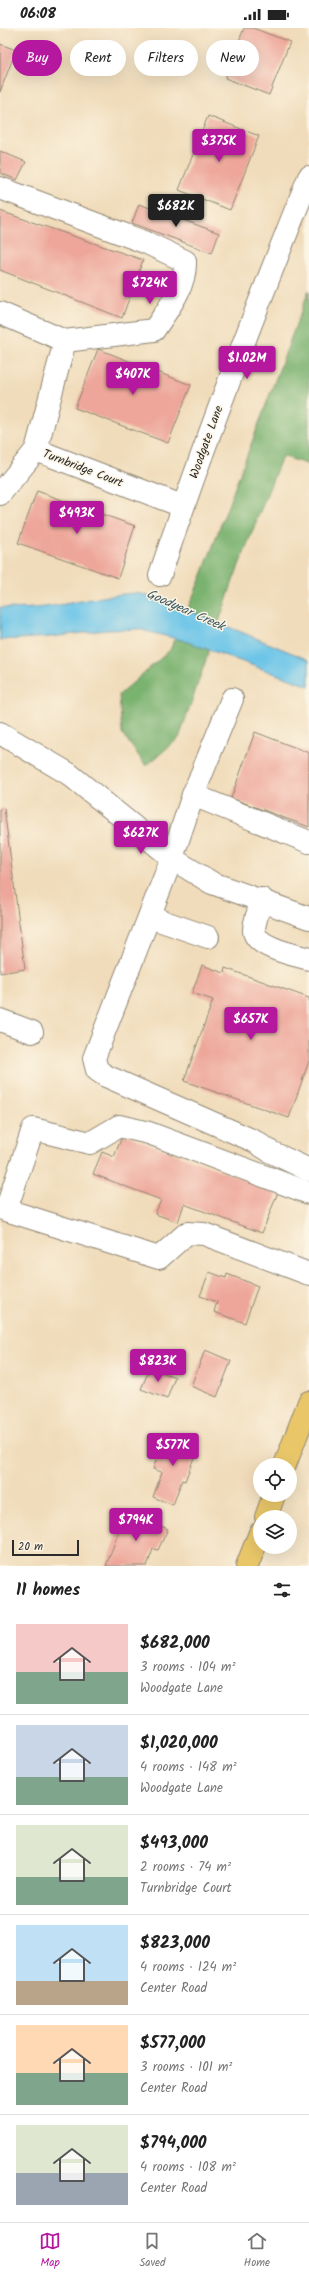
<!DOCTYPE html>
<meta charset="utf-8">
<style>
:root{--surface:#fff;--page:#f6f6f6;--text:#222;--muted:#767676;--line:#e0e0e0;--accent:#b5179e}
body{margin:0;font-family:Kalam,sans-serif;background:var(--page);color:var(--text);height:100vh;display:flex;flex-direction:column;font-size:15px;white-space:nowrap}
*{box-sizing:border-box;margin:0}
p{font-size:13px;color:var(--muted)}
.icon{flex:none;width:22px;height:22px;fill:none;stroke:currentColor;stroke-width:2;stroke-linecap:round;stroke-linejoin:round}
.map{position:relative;height:1538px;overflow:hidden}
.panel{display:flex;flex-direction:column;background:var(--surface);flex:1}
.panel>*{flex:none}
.hud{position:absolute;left:12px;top:12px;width:285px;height:36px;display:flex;gap:8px}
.controls{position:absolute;left:253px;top:1430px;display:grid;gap:8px}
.controls a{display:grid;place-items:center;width:44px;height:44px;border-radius:50%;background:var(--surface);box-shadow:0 4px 16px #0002;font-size:20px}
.scale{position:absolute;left:12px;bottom:10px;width:67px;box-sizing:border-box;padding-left:4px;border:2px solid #2b2b2b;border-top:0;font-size:11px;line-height:14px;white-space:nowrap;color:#2b2b2b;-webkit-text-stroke:3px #fcf5e5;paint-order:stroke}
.price{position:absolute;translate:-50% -34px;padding:0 9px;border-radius:4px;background:var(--accent);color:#fff;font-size:13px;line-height:26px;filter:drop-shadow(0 1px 2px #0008)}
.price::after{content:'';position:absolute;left:50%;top:24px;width:12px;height:9px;margin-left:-6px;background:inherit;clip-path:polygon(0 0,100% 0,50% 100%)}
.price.on{background:#222;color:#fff}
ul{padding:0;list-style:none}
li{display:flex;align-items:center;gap:12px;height:100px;padding:0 16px}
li+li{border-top:1px solid var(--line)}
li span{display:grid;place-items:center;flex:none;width:112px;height:80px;border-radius:0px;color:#555}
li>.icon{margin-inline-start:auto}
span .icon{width:48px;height:48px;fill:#fffc;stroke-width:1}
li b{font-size:17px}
h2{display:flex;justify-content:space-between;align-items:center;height:48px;padding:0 16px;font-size:17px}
.pill{padding:0 14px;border-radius:18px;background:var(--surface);box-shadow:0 4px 16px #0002;font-size:14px;line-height:36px}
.pill.on{background:var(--accent);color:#fff}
.status{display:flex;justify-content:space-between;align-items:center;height:28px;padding:0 20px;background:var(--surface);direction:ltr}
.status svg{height:11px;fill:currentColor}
.menu{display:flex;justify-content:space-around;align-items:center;height:56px;border-top:1px solid var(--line);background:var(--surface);font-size:11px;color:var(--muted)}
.menu a{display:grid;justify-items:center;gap:2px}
.menu .on{color:var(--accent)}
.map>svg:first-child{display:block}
.forest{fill:#7ab26f;stroke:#526e4d}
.water{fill:#6ac4e8;stroke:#4a788a}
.building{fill:#eda699}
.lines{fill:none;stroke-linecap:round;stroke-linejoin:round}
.minor-casing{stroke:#8e8472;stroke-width:24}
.major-casing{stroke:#8e8472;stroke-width:24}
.minor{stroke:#fff;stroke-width:22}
.major{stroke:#e9c769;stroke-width:22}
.labels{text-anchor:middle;stroke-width:3;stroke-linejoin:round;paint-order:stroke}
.street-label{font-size:12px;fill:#2b2b2b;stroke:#fcf5e5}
.water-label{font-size:13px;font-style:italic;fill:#3e5964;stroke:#fcf5e5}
</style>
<div class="status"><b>06:08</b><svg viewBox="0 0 49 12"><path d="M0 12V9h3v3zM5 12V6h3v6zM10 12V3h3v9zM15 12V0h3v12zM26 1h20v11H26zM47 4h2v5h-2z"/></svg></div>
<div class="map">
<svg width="309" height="1538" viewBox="0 0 309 1538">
<rect width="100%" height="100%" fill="#fcf5e5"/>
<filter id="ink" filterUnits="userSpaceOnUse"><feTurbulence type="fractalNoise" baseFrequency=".025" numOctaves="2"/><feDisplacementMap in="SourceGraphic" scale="8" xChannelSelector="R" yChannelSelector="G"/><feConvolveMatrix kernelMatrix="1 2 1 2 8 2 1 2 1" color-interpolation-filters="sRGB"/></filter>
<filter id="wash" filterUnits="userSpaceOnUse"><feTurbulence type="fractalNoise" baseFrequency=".012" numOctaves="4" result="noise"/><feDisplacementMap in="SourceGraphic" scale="16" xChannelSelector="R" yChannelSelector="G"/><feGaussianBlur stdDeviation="0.9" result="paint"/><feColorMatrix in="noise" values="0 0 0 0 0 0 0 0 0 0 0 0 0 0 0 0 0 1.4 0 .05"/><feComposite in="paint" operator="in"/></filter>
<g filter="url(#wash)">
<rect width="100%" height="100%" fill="#f0dcba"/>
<polygon class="forest" points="309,262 309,437 282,428 234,550 179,710 146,738 122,705 119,667 170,622 202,547"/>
<path class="water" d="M137,565L163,572L309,632V658L185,613L138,601L106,602L51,609L0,612V579C46,586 91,567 137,565Z"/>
<g id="blocks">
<g class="building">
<polygon points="244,0 253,0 290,14 269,67 225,50"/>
<polygon points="0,16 16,22 0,64"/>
<polygon points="208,88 259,108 230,182 179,162"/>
<polygon points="0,123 26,134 17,152 0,145"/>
<polygon points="139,176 219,205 212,225 132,195"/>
<polygon points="0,183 143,232 122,290 0,242"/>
<polygon points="98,321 191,357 168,415 75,380"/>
<polygon points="37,463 135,498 118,550 18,515"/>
<polygon points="255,704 309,725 309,799 231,770"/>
<polygon points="4,780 25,941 0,945 0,781"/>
<polygon points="202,937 224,945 225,940 309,970 309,1033 289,1090 184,1053 213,972 192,965"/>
<polygon points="123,1106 278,1164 262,1205 184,1176 178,1194 155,1186 161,1172 93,1146 102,1124 114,1129"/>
<polygon points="209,1244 226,1250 227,1246 258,1258 245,1295 214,1284 217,1274 200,1268"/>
<polygon points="205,1322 231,1333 217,1369 191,1358"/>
<polygon points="150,1340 175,1349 167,1371 141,1361"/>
<polygon points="165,1407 198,1419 185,1453 182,1452 173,1477 153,1469 162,1444 153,1441"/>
<polygon points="126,1484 168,1501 158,1522 153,1521 147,1538 106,1538"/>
</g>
</g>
</g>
<g filter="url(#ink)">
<use href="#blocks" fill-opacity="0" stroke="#8e8472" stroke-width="1"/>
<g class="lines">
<g class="minor-casing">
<g id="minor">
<path d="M0,160L147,215L185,233C186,259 168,281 154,302L65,313L36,422"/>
<polyline points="0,285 65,313"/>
<polyline points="0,466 36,422 182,478"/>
<path d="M160,547C205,412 256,280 309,149"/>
<polyline points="0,705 69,746 176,833 212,855 309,890"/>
<polyline points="193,767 232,671"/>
<polyline points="309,814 193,767 172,830 94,1030 97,1042 106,1048 254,1113 271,1124 309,1142"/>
<path d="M262,871C260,880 254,893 254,902C254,919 295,927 309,931"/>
<polyline points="150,889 208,909"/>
<polyline points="0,992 32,1004"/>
<polyline points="309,1165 149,1105 119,1098 90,1115 33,1101 6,1182 159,1230 187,1205 204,1206 309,1246"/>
</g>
</g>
<g class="major-casing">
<g id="major">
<polyline points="285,1437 309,1374"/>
<polyline points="266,1489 274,1467"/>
<polyline points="247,1538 260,1505"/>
</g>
</g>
<use href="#minor" class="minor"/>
<use href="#major" class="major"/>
</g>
</g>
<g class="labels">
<g class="street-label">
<text transform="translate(206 414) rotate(-70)" y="4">Woodgate Lane</text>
<text transform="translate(83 440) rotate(21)" y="4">Turnbridge Court</text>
</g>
<g class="water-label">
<text transform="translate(186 581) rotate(24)" y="5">Goodyear Creek</text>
</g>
</g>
</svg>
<div class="controls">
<a><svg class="icon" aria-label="locate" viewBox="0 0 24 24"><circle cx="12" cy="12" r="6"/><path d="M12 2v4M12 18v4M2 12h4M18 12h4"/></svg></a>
<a><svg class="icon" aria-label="layers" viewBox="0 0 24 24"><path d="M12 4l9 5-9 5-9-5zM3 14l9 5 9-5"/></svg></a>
</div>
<div class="scale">20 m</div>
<b class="price" style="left:219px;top:135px">$375K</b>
<b class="price on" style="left:176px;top:200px">$682K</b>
<b class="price" style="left:150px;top:277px">$724K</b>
<b class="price" style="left:247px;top:352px">$1.02M</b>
<b class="price" style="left:133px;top:368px">$407K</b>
<b class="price" style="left:77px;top:507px">$493K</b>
<b class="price" style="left:141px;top:827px">$627K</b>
<b class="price" style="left:251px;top:1013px">$657K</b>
<b class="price" style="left:158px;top:1355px">$823K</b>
<b class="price" style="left:173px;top:1439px">$577K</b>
<b class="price" style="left:136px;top:1514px">$794K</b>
<div class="hud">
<a class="pill on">Buy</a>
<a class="pill">Rent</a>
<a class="pill">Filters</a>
<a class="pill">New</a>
</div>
</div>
<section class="panel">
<h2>11 homes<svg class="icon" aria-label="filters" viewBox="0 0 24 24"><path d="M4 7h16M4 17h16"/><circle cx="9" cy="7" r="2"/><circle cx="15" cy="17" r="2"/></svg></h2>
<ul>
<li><span style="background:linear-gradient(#f6c9c9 60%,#7fa58c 0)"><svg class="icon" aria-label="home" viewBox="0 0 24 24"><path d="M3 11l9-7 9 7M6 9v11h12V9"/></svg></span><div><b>$682,000</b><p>3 rooms · 104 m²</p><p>Woodgate Lane</p></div></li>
<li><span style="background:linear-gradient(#c9d6e8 65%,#7fa58c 0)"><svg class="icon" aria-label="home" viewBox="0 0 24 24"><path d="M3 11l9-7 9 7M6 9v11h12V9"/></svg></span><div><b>$1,020,000</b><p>4 rooms · 148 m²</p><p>Woodgate Lane</p></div></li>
<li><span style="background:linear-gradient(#dfe7d0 65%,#7fa58c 0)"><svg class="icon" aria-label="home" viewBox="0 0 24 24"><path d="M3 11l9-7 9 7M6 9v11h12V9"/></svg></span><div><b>$493,000</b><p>2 rooms · 74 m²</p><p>Turnbridge Court</p></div></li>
<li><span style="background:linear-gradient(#bfe0f5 70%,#b9a48a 0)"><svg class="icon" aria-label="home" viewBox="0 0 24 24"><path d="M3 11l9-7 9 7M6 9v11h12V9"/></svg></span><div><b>$823,000</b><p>4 rooms · 124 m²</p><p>Center Road</p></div></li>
<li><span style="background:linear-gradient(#ffd9b3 60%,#7fa58c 0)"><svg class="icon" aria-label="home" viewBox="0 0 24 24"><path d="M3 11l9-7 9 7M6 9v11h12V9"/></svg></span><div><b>$577,000</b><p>3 rooms · 101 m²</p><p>Center Road</p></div></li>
<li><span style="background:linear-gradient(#dfe7d0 60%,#9aa5b1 0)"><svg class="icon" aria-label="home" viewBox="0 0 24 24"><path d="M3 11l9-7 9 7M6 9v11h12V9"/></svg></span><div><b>$794,000</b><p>4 rooms · 108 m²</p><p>Center Road</p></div></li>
</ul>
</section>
<nav class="menu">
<a class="on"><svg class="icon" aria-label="map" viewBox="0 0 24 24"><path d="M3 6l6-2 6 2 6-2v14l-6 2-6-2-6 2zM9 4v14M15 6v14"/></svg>Map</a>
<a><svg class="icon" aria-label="saved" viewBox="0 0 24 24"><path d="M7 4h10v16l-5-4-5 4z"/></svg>Saved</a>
<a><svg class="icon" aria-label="home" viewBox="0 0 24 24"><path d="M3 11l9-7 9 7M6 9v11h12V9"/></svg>Home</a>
</nav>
